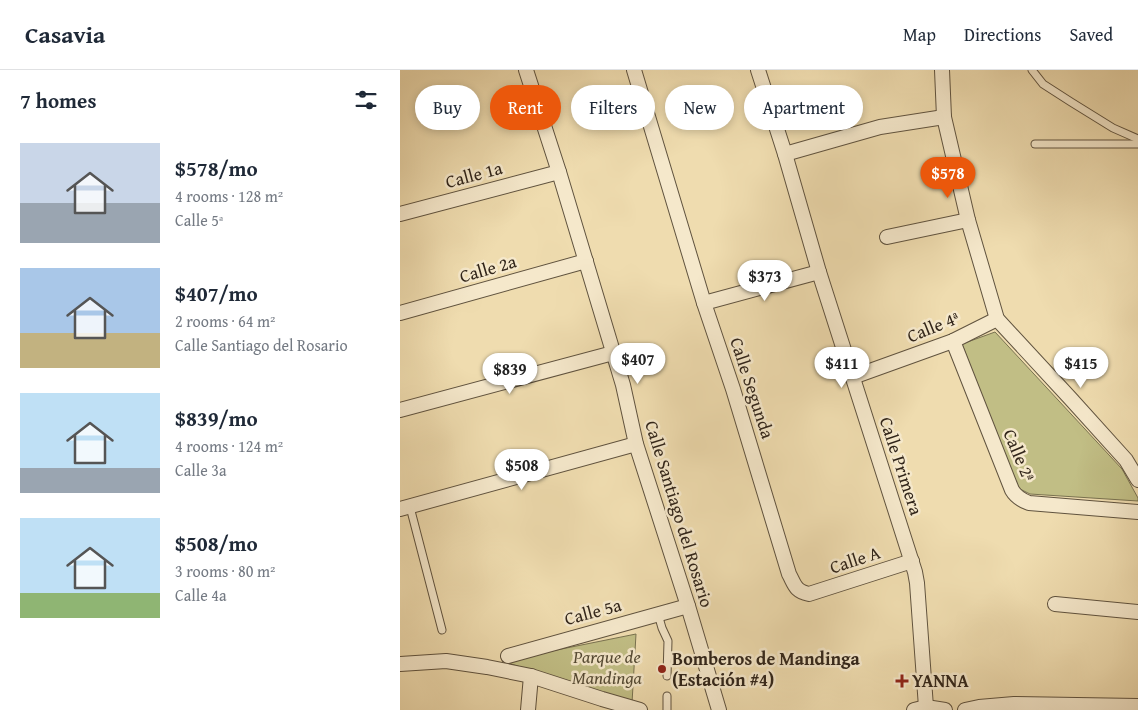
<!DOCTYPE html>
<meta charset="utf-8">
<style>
:root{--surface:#fff;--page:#f2f2f3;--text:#1f2937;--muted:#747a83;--line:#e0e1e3;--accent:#ea580c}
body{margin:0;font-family:"Gentium Book Plus",serif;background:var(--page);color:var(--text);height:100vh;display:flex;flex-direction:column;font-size:19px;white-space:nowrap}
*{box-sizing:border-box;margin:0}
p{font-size:16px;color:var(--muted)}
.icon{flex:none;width:28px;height:28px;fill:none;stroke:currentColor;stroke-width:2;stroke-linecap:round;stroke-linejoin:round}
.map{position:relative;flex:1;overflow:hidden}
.sheet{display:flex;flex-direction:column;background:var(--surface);width:400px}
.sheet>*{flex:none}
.guide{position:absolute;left:15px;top:15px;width:475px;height:45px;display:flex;gap:10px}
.price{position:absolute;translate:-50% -42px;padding:0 11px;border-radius:18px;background:#fff;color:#222;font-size:16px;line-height:32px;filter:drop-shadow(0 1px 2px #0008)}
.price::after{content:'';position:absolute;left:50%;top:30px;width:15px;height:11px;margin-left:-8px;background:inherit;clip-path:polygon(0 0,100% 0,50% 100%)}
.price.active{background:var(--accent);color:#fff}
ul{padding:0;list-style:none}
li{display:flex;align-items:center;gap:15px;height:125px;padding:0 20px}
li span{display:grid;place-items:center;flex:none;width:140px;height:100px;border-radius:0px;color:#555}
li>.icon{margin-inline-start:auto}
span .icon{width:60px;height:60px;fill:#fffc;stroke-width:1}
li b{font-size:21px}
h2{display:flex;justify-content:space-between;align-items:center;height:60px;padding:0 20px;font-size:21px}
.tag{padding:0 18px;border-radius:22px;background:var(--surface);box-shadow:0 2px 8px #0003;font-size:18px;line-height:45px}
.tag.active{background:var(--accent);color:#fff}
header{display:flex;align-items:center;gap:30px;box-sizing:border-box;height:70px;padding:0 25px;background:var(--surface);border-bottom:1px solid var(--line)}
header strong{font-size:24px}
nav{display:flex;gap:28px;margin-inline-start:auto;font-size:18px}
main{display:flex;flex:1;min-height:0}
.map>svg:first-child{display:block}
.green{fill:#c1be85;stroke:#797250}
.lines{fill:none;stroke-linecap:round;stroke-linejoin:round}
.lane-casing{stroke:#60533f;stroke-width:9}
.street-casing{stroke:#60533f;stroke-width:16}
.lane{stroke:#f5e8cb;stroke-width:7}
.street{stroke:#f5e8cb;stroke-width:14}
.poi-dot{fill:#8f2418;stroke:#f5e8cb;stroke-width:2}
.labels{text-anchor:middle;stroke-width:5;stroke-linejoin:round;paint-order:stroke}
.street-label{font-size:18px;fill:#31251a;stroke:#f5e8cb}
.park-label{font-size:18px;font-style:italic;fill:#554b35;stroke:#f5e8cb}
.poi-label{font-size:18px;font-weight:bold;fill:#31251a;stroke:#f5e8cb;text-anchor:start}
</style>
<header>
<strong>Casavia</strong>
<nav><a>Map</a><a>Directions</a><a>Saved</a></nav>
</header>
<main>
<section class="sheet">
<h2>7 homes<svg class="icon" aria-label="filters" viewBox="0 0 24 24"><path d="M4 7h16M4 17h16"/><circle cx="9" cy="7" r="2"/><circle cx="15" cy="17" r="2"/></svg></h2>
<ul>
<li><span style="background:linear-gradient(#c9d6e8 60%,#9aa5b1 0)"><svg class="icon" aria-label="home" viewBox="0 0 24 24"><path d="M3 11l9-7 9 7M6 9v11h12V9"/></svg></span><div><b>$578/mo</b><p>4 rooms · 128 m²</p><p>Calle 5ª</p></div></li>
<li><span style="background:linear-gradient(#a9c7e8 65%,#c2b280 0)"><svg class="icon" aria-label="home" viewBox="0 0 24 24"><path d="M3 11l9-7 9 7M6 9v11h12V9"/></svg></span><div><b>$407/mo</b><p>2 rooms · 64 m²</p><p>Calle Santiago del Rosario</p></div></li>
<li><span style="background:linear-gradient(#bfe0f5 75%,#9aa5b1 0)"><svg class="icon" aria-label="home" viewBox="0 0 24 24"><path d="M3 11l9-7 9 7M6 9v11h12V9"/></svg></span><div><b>$839/mo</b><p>4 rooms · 124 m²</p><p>Calle 3a</p></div></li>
<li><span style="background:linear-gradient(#bfe0f5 75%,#8fb573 0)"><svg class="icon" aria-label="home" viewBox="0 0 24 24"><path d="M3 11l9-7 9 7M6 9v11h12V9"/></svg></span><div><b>$508/mo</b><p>3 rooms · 80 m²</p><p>Calle 4a</p></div></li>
</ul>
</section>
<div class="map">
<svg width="738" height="640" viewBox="0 0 738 640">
<rect width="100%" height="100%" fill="#efdcaf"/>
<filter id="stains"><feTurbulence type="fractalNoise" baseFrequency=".004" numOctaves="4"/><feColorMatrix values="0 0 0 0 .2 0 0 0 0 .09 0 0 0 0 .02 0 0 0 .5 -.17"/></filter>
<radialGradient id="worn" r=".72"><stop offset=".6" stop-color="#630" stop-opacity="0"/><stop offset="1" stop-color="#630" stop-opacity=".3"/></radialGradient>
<g class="green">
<polygon points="595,262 722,399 738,428 738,431 630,424 616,417 562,274"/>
<polygon points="236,564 232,633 102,591"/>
</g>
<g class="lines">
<g class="lane-casing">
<g id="lane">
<polyline points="632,0 643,14 671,32 713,58 738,69"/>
<polyline points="635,74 738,74"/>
<polyline points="10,437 42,560"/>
<polyline points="258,544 262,558 268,571 267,606"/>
<polyline points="267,640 267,626"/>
</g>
</g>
<g class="street-casing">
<g id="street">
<polyline points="126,0 159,102 223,315 236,374 288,536 319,640"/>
<path d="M234,0L304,233L333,319L389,504C395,515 395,521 409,524L512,491"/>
<polyline points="358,0 385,84 419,202 515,502 517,513 526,637"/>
<polyline points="542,0 544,47 568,150 597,249 670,328 726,390 738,410"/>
<polyline points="385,84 480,57 544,47"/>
<polyline points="0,144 159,102"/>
<polyline points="487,167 568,150"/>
<polyline points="304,233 419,202"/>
<polyline points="0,243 186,191"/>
<path d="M553,271L612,420C616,427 621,430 629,433L738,442"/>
<polyline points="453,307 553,271 597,249"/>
<polyline points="0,340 213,283"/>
<polyline points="0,439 236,374"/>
<polyline points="655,534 738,542"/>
<polyline points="108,586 288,536"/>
<polyline points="0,594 46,591 87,597 131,606 202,629 240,640"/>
<polyline points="128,640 131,606"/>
<polyline points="514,640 526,637 545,640"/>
<polyline points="565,640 579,637 614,634 738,636"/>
</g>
</g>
<use href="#lane" class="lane"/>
<use href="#street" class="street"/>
</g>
<g class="poi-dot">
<circle cx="262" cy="599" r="5"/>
<path d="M499.5 603.5h5v5h5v5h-5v5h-5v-5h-5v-5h5z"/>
</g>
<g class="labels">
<g class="street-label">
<text transform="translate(74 105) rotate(-15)" y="6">Calle 1a</text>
<text transform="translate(88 199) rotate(-16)" y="6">Calle 2a</text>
<text transform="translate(533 257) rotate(-22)" y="6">Calle 4ª</text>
<text transform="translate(352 318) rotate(72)" y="6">Calle Segunda</text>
<text transform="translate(619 385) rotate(67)" y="6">Calle 2ª</text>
<text transform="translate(501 396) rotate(72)" y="6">Calle Primera</text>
<text transform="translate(279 444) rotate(73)" y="6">Calle Santiago del Rosario</text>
<text transform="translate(455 490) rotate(-18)" y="6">Calle A</text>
<text transform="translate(193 542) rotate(-15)" y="6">Calle 5a</text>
</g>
<g class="park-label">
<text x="207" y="593">Parque de<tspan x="207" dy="21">Mandinga</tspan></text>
</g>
<g class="poi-label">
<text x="272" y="595">Bomberos de Mandinga<tspan x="272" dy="21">(Estación #4)</tspan></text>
<text x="512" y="617">YANNA</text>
</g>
</g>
<rect width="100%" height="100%" filter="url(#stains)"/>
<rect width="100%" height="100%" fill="url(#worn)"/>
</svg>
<b class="price active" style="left:548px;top:129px">$578</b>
<b class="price" style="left:365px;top:232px">$373</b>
<b class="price" style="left:238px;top:315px">$407</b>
<b class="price" style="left:442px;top:319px">$411</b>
<b class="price" style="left:681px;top:319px">$415</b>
<b class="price" style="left:110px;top:325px">$839</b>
<b class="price" style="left:122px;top:421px">$508</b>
<div class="guide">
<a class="tag">Buy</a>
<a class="tag active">Rent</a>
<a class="tag">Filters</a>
<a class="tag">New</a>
<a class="tag">Apartment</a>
</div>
</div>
</main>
